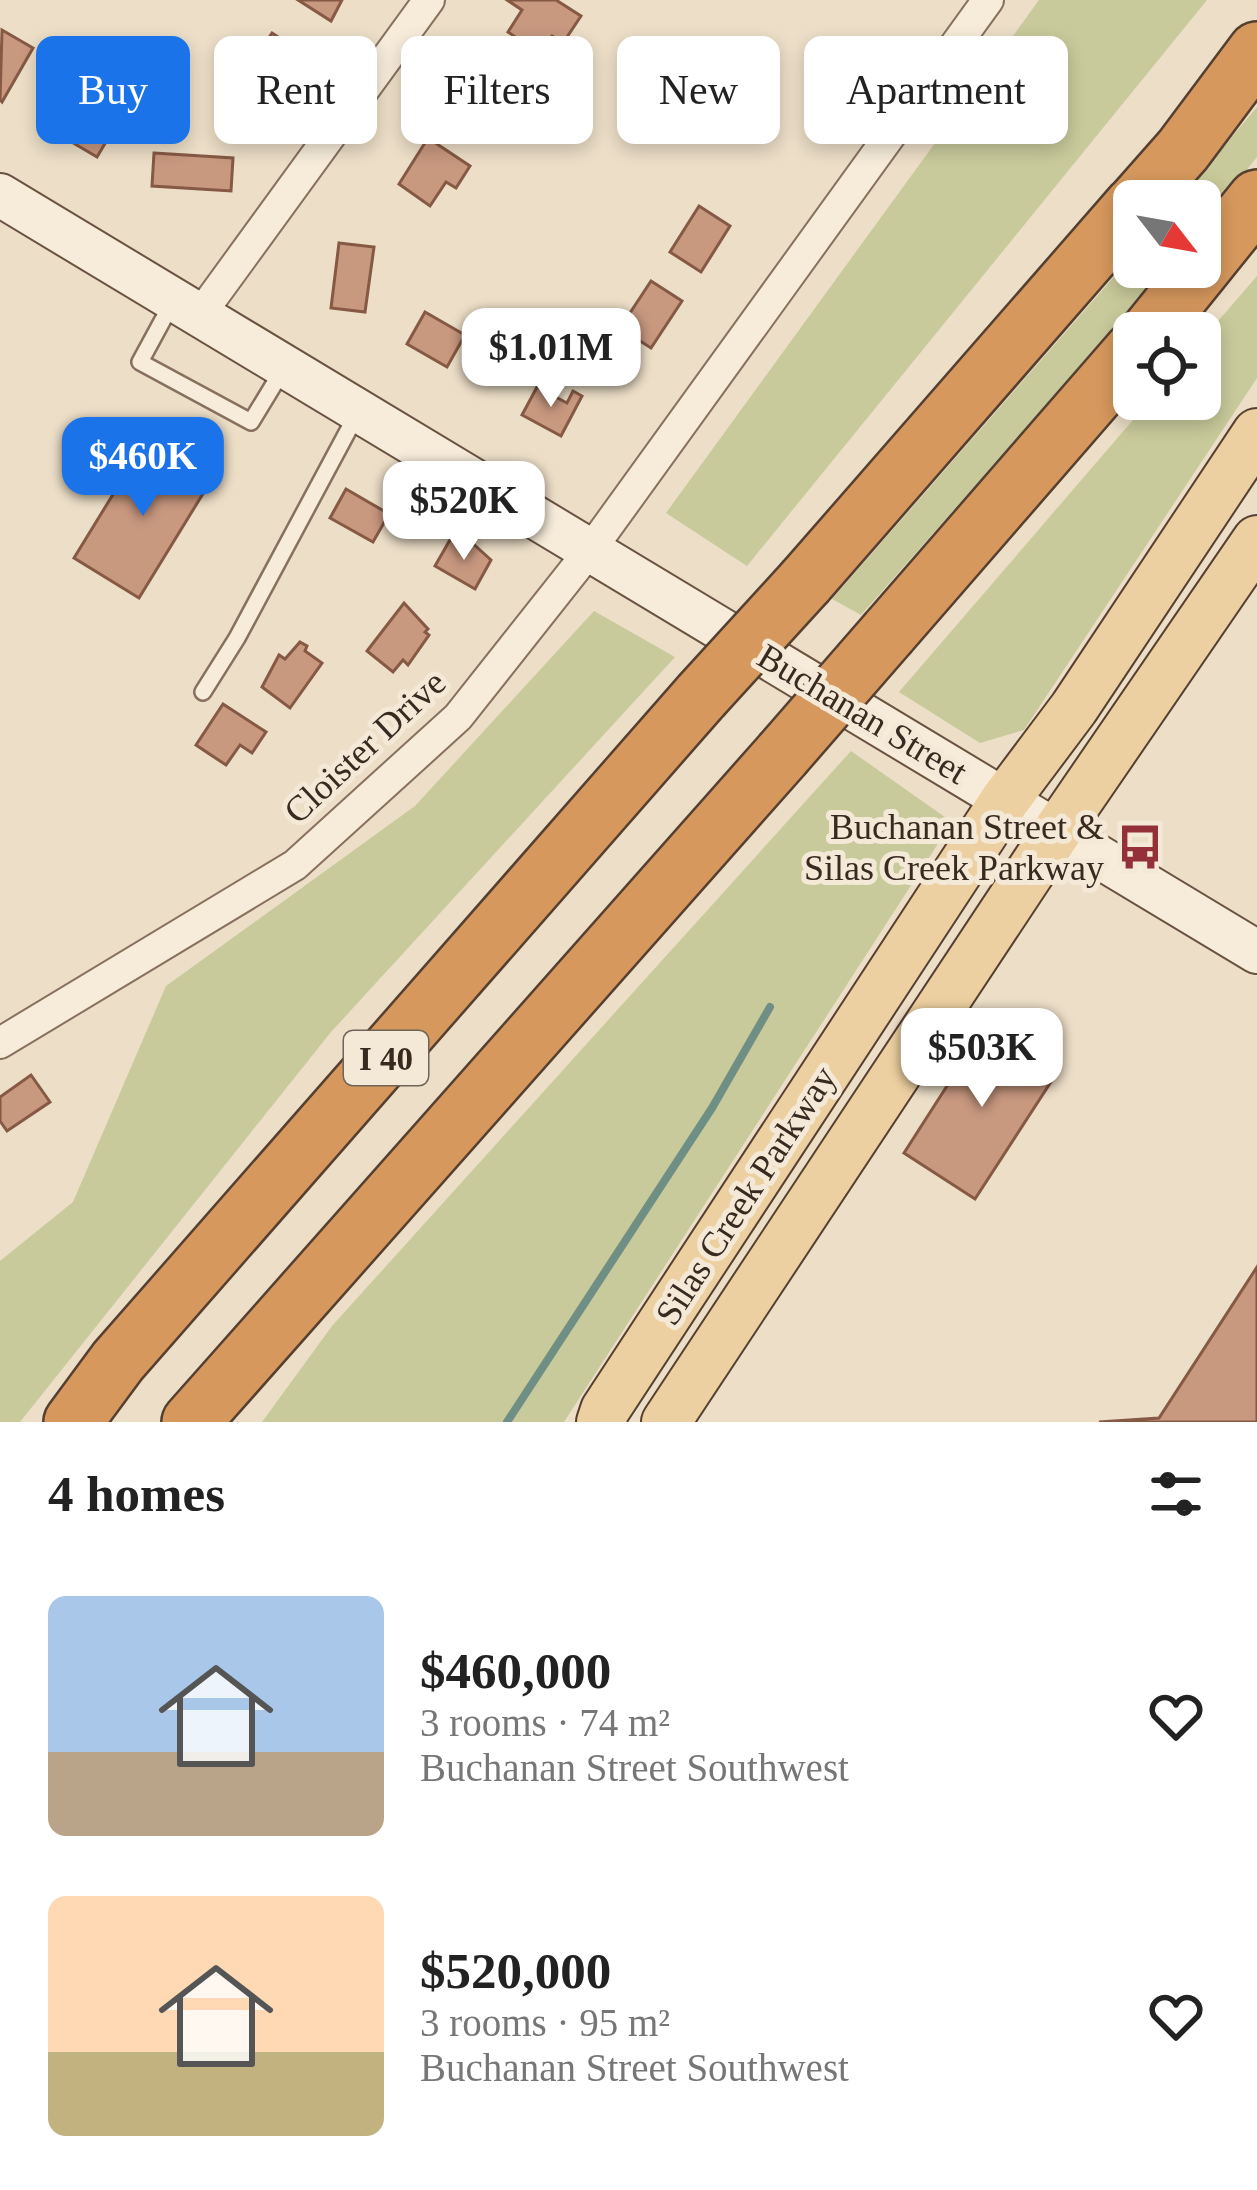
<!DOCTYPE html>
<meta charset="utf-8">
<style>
:root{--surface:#fff;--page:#f6f6f6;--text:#222;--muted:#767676;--accent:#1a73e8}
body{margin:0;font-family:"Times New Roman",serif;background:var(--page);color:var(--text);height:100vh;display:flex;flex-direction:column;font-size:45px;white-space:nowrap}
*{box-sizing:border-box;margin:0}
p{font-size:39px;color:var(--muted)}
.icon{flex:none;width:66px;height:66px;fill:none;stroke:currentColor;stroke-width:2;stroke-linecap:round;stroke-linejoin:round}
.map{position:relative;height:1422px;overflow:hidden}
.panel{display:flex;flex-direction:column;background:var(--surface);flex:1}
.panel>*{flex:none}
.top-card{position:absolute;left:36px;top:36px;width:1185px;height:108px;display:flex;gap:24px}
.needle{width:78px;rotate:121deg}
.buttons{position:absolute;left:1113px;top:180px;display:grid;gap:24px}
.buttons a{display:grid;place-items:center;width:108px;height:108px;border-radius:18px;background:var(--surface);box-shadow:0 6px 18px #0003;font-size:60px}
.price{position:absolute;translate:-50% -102px;padding:0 27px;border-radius:24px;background:#fff;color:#222;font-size:39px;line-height:78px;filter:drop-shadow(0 3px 6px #0008)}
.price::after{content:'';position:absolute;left:50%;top:72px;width:36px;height:27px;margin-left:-18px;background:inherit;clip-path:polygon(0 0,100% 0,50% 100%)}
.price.selected{background:var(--accent);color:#fff}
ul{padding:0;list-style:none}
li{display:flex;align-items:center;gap:36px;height:300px;padding:0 48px}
li span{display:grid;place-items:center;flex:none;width:336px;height:240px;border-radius:18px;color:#555}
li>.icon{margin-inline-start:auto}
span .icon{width:144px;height:144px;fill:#fffc;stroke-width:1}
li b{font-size:51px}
h2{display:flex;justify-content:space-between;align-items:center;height:144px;padding:0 48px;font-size:51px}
.pill{padding:0 42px;border-radius:18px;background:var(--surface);box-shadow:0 6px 18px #0003;font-size:42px;line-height:108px}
.pill.selected{background:var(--accent);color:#fff}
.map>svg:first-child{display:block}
.green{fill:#c8ca9b}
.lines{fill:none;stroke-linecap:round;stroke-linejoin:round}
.stream{stroke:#6f8e84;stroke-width:8}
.building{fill:#c8987f;stroke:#855944;stroke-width:3}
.lane-casing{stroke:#87705d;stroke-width:20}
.street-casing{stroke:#87705d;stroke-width:34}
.secondary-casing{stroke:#695240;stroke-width:46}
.primary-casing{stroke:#553f31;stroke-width:52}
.highway-casing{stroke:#553f31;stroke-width:62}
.lane{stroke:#f7ecda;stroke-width:15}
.street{stroke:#f7ecda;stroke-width:30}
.secondary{stroke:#f7ecda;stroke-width:42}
.primary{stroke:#edd0a1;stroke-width:48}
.highway{stroke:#d6985d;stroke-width:57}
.highway-bridge-casing{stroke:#553f31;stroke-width:62;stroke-linecap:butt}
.highway-bridge{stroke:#d6985d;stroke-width:57}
.labels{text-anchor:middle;stroke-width:10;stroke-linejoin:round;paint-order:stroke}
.shield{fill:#f4e9d6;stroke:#706357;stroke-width:3}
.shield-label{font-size:33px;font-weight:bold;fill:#382a20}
.street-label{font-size:36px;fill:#382a20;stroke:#f4e9d6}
.poi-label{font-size:36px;fill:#382a20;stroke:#f4e9d6;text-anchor:end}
</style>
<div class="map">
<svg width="1257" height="1422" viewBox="0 0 1257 1422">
<rect width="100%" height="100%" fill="#ecdec7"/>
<g class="green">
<polygon points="1039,0 1207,0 747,566 666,513"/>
<polygon points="1257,107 1257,157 1200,228 1200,201 1178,201"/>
<polygon points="1134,254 1134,267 1168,267 861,615 832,599"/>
<polygon points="1257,276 1257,378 1024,730 980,743 899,692 1151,399 1200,399 1200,342"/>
<polygon points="594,611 675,657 331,1032 20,1422 0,1422 0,1261 73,1202 166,986 415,806"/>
<polygon points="851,751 952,822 564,1422 262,1422 332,1326"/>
</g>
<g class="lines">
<polyline class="stream" points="507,1422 712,1108 770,1007"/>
</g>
<g class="building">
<polygon points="298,0 342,0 331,21"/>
<polygon points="507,0 556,0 581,16 563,43 552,36 540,54 508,32 522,10"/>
<polygon points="2,30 33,48 2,102 0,100"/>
<polygon points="272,33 304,54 275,98 243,77"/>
<polygon points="485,63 515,83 486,128 456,108"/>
<polygon points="77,88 102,102 96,114 116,125 97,157 53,131"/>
<polygon points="428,138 470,166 456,188 446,182 430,206 399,184"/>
<polygon points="154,153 233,158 231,191 152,186"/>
<polygon points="699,206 730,226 701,272 670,252"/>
<polygon points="339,243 374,247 365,312 331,308"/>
<polygon points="651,281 682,301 651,348 620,328"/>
<polygon points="425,312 465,335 447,367 407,344"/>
<polygon points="537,387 567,403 573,391 582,396 561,436 522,415"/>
<polygon points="147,439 212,479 139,598 74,558"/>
<polygon points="346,489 389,514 373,542 330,518"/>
<polygon points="451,538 468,548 471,542 491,560 475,589 435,566"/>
<polygon points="404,603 428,629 425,632 429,635 408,665 403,660 393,672 367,651"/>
<polygon points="300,642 307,646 305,651 322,663 290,708 262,687 279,655 285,659"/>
<polygon points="223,704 266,732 252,753 240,745 226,765 196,745"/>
<polygon points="988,1022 1060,1068 975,1199 904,1153"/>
<polygon points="31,1075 50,1102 7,1131 0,1121 0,1097"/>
<polygon points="1257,1267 1257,1422 1099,1422 1159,1418"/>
</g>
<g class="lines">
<g class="lane-casing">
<g id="lane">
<polyline points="172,303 140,362 251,422 282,371"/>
<polyline points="203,692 237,638 357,414"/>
</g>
</g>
<g class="street-casing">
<g id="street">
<polyline points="199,316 429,0"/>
<polyline points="0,1043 295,865 458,717 591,549 988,0"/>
</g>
</g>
<g class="secondary-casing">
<polyline id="secondary" points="0,195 1257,952"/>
</g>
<g class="primary-casing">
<g id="primary">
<polyline points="601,1422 605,1410 1005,800 1074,708 1257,433"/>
<polyline points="666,1422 1056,833 1257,540"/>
</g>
</g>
<g class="highway-casing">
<g id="highway">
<polyline points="1138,201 1183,150 1257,51"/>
<polyline points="1149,333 1257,199"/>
<polyline points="806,581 1134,205"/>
<polyline points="889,632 1134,350"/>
<polyline points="73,1422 118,1361 701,696"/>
<polyline points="191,1422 782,755"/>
</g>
</g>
<use href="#lane" class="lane"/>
<use href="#street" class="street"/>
<use href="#secondary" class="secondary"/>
<use href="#primary" class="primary"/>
<use href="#highway" class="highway"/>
<g class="highway-bridge-casing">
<g id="highway-bridge">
<polyline points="701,696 806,581"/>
<polyline points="782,755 889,632"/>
</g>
</g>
<use href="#highway-bridge" class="highway-bridge"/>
</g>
<defs>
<g id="bus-bare" transform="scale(3.6)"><path d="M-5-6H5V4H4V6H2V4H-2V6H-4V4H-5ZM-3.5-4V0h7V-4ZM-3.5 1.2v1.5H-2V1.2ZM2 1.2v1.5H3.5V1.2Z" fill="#933038" stroke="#f4e9d6" stroke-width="2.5" paint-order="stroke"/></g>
</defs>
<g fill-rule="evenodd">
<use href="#bus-bare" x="1140" y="847"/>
</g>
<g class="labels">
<rect class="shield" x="344" y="1031" width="84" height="54" rx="9"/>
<g class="shield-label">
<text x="386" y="1070">I 40</text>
</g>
<g class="street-label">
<text transform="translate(863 713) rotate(31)" y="13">Buchanan Street</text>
<text transform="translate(364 746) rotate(-43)" y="13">Cloister Drive</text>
<text transform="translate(745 1195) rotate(-57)" y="13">Silas Creek Parkway</text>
</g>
<g class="poi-label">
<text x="1104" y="839">Buchanan Street &amp;<tspan x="1104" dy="41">Silas Creek Parkway</tspan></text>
</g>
</g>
</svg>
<div class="buttons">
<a><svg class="needle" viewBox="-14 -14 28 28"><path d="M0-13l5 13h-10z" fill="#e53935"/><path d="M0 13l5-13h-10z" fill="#767676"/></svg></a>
<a><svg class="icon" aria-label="locate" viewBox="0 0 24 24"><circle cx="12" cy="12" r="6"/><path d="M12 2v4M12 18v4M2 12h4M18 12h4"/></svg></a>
</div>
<b class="price" style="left:551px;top:410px">$1.01M</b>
<b class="price selected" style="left:143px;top:519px">$460K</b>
<b class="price" style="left:464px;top:563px">$520K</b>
<b class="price" style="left:982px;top:1110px">$503K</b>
<div class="top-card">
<a class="pill selected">Buy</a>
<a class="pill">Rent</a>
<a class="pill">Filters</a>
<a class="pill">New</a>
<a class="pill">Apartment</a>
</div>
</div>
<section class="panel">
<h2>4 homes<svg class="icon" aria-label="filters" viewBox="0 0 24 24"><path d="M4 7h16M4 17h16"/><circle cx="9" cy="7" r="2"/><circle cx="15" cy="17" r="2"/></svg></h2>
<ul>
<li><span style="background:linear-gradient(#a9c7e8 65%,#b9a48a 0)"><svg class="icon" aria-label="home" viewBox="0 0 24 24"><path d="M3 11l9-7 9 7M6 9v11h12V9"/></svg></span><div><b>$460,000</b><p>3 rooms · 74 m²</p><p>Buchanan Street Southwest</p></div><svg class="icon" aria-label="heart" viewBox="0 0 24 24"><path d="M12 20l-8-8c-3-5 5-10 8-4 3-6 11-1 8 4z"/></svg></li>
<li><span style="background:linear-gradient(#ffd9b3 65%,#c2b280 0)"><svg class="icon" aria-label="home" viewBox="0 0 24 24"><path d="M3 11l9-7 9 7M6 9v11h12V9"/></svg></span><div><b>$520,000</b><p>3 rooms · 95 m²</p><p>Buchanan Street Southwest</p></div><svg class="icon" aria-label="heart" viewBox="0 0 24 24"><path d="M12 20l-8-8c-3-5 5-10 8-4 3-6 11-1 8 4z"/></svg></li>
</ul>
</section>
